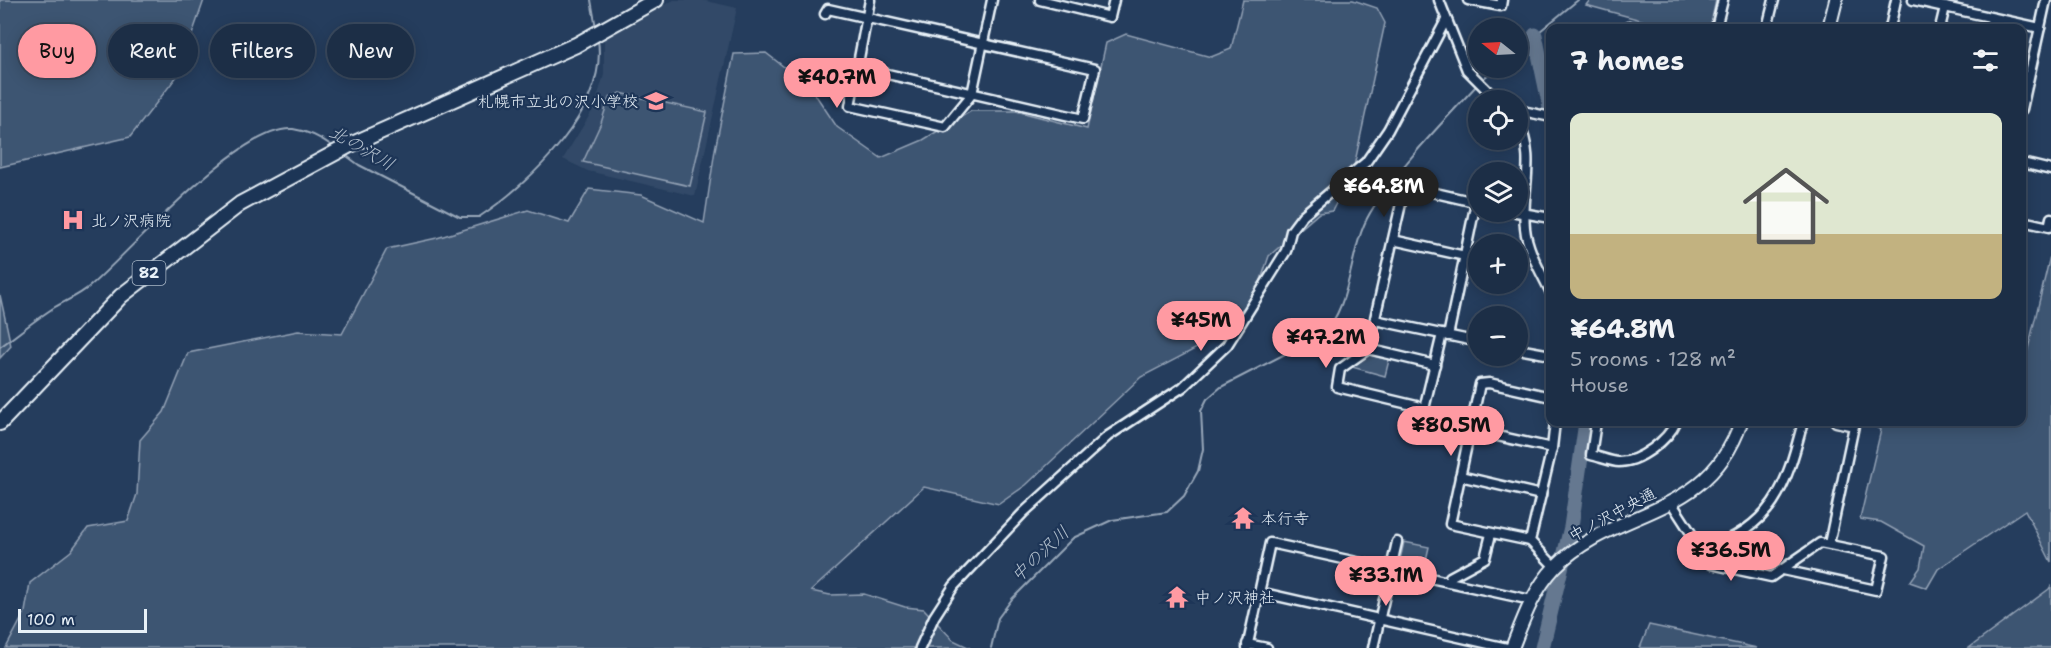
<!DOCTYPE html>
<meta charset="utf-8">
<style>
:root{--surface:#1c2e46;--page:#25364d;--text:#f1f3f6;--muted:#a0a8b3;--line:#3a4a5f;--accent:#ff9aa2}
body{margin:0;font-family:"Shantell Sans","Klee One",sans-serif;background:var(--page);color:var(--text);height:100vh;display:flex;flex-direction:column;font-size:22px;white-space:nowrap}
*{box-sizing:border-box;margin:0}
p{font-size:20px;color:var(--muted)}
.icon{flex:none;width:33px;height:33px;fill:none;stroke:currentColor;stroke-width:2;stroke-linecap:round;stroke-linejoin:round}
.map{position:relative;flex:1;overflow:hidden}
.details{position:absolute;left:1546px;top:24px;width:480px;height:402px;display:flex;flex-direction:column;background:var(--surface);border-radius:12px;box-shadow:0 3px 15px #0003,0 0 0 2px var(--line)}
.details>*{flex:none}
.guide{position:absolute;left:18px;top:24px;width:570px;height:54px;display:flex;gap:12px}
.needle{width:39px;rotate:288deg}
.buttons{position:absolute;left:1468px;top:18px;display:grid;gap:12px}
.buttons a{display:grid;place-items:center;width:60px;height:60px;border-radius:50%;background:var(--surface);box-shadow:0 3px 15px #0003,0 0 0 2px var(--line);font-size:30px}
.scale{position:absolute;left:18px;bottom:15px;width:129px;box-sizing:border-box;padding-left:6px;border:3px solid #e8f1f8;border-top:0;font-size:16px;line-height:21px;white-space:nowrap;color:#e8f1f8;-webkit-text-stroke:4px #1d3557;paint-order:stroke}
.price{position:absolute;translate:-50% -51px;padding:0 14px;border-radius:21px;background:var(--accent);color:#111;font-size:20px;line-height:39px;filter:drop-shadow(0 2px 3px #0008)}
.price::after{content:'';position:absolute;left:50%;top:36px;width:18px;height:14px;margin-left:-9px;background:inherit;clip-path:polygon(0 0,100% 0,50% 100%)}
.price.selected{background:#222;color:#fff}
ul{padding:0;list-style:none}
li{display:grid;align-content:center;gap:12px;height:318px;padding:0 24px}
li+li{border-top:2px solid var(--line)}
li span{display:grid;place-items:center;height:186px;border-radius:12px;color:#555}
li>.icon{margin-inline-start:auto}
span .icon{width:108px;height:108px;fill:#fffc;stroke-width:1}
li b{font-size:26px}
h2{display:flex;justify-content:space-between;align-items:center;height:72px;padding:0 24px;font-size:26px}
.tag{padding:0 21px;border-radius:27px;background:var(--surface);box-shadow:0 3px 15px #0003,0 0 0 2px var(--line);font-size:21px;line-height:54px}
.tag.selected{background:var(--accent);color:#111}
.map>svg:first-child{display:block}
.built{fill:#334a68}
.green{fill:#3e5472;stroke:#93a2b5;stroke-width:1.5}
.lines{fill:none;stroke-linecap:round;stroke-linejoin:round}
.stream{stroke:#99a8ba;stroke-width:2}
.river{stroke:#657890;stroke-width:15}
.street-casing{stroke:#e8f1f8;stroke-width:13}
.secondary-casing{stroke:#e8f1f8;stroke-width:16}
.primary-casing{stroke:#e8f1f8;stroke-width:18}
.street{stroke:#1d3557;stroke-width:8}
.secondary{stroke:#1d3557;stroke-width:12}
.primary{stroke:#1d3557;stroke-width:14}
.labels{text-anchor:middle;stroke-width:4.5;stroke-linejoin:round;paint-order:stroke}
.shield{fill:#1d3557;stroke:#abb9c8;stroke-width:1.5}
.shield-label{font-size:15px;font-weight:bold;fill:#e8f1f8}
.poi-label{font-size:16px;fill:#e8f1f8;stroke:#1d3557;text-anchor:start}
.street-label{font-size:16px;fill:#e8f1f8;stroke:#1d3557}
.water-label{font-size:18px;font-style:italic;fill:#b4c1ce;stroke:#1d3557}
</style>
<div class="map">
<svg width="2051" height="648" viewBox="0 0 2051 648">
<rect width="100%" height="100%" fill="#253d5d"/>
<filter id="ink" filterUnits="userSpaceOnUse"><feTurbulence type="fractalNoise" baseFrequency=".0167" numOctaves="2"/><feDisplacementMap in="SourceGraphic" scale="12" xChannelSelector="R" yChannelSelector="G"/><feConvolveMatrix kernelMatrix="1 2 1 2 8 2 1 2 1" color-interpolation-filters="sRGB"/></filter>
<g filter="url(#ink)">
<polygon class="built" points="674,0 702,0 737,8 695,196 588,171 563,159 594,108 604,75 604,37"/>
<g class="green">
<polygon points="0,0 204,0 178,75 130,137 0,167"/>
<polygon points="1243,0 1353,0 1377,8 1385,23 1353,171 1332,211 1319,213 1269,256 1255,298 1199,347 1141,377 1026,485 999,504 924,487 811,591 830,595 864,594 905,607 924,609 953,640 970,648 6,648 25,612 30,583 71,551 88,528 128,521 137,494 140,440 164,412 188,353 298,331 342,334 387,249 437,238 528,210 569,223 589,189 641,195 704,223 715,150 734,54 766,53 811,88 837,127 881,158 923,140 971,111 1016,111 1087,129 1106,43 1126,34 1211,57 1231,49"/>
<polygon points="1590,0 1716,0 1710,28 1670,28 1586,5"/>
<polygon points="620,93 707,112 690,186 583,162 601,123 609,98"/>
<polygon points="2051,252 2051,562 2025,510 1938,569 1927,588 1910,582 1920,568 1924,546 1881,522 1860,519 1881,430 1866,422 2022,422 2022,374"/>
<polygon points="0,295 11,346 0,358"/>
<polygon points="1370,355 1389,360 1385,376 1352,367"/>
<polygon points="1404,542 1429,547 1424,569 1399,564"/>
<polygon points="2051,586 2051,648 1969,648 2049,589"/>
<polygon points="1649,625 1757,648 1640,648"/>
</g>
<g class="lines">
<g class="stream">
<polyline points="591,0 596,28"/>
<polyline points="1518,49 1578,0"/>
<polyline points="1481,81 1495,68"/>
<path d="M344,154L359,165L460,217H479C531,183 608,108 598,40"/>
<path d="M0,347C18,334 36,319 55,307C67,300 80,295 90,286C131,251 239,125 293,129C307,131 323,139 334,147"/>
<path d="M991,648L998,618L1012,599L1073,538L1112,520L1167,512L1184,496L1198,471L1203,449L1201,411L1207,399L1221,387L1322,335C1353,306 1348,250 1370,213C1395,171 1443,122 1477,85"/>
</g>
<g class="river">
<polyline points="1535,35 1551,112"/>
<polyline points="1542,648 1571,527 1586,422"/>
</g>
<g class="street-casing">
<g id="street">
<polyline points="870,0 850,106 945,127 972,94 992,0"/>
<polyline points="1040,0 1110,17 1114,0"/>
<polyline points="1439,0 1467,70 1497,100"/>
<polyline points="1468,0 1501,6 1502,0"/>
<polyline points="1913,0 2040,28"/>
<polyline points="825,14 828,9 1095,69 1083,119 857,67"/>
<polyline points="1629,28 1629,26 1639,28"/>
<polyline points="1716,28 1723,0"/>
<polyline points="1767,28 1774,0"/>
<polyline points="1890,28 1896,0"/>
<polyline points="1940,28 1945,7"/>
<polyline points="1990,28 1992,18"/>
<polyline points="2022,109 2046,0"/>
<polyline points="1518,110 1551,117"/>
<path d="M1518,123C1537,156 1521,192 1525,228C1527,250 1542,274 1551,293"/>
<polyline points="2022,163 2051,170"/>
<polyline points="1516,212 1551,218"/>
<polyline points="2022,221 2049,227 2051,218"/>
<polyline points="1393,240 1465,256"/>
<polyline points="1375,320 1479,342"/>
<polyline points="1448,336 1476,202"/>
<polyline points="1368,349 1405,186 1479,203"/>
<polyline points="1518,349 1551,355"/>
<polyline points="1425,408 1337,387 1340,369 1368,349 1435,365"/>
<path d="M1596,422L1591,455C1600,457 1611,462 1619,462C1640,462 1668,440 1676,422"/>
<polyline points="1419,430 1442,334"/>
<polyline points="1470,430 1552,448"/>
<polyline points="1460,476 1541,495"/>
<polyline points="1671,502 1711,564 1771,577 1820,543 1884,556 1876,590 1783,570"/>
<polyline points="1530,541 1450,524 1480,384 1489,383 1551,397"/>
<polyline points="1829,544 1854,426 1836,422"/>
<path d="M1702,551C1774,525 1785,490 1803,422"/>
<polyline points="1555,567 1530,541 1552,448 1555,422"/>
<polyline points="1448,582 1450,577 1485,558 1491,534"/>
<polyline points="1259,592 1507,648"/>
<polyline points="1247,644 1267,648"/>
<polyline points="920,648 934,617 954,586 1023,513 1108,436 1183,387 1227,345 1286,251 1291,231 1303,215 1366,162 1388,130 1446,20"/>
<polyline points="1247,648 1270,543 1531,600"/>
<polyline points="1373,648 1397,542"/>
</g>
</g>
<g class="secondary-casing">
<g id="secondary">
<polyline points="1829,28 1836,0"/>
<path d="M1512,648C1523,620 1533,590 1555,567C1615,506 1708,520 1741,422"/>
</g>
</g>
<g class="primary-casing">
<polyline id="primary" points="0,423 121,296 240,204 348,146 576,45 656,0"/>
</g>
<use href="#street" class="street"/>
<use href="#secondary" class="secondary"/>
<use href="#primary" class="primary"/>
</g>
</g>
<defs>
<g id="school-bare" transform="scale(1.8)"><path d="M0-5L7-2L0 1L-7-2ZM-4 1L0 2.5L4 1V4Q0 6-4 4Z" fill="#ff9aa2" stroke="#1d3557" stroke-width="2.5" paint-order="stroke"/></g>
<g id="hospital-bare" transform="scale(1.8)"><path d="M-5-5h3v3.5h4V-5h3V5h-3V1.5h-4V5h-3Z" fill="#ff9aa2" stroke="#1d3557" stroke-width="2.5" paint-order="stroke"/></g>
<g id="temple-bare" transform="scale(1.8)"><path d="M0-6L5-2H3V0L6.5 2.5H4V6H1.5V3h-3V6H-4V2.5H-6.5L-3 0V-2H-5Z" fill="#ff9aa2" stroke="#1d3557" stroke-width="2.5" paint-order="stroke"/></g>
</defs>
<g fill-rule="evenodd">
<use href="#school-bare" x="656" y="101"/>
<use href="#hospital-bare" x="73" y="220"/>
<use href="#temple-bare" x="1243" y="518"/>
<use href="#temple-bare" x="1177" y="597"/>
</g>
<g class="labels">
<rect class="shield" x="132.5" y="261" width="33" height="24" rx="4.5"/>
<g class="shield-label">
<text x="149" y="278">82</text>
</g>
<g class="poi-label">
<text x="638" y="107" text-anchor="end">札幌市立北の沢小学校</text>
<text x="91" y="226">北ノ沢病院</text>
<text x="1261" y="524">本行寺</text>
<text x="1195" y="603">中ノ沢神社</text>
</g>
<g class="street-label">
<text transform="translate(1612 514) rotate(-28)" y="6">中ノ沢中央通</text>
</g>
<g class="water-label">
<text transform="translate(362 148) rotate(30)" y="6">北の沢川</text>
<text transform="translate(1040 554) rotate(-43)" y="6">中の沢川</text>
</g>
</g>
</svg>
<div class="buttons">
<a><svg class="needle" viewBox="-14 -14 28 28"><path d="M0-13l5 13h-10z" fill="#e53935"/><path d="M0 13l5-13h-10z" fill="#a0a8b3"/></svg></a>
<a><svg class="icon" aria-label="locate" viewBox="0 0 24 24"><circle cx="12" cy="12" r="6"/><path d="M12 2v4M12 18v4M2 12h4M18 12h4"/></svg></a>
<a><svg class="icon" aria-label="layers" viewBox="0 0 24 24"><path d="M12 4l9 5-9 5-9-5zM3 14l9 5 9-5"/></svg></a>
<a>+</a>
<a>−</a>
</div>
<div class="scale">100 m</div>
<b class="price" style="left:837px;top:109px">¥40.7M</b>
<b class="price selected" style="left:1384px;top:218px">¥64.8M</b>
<b class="price" style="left:1201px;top:352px">¥45M</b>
<b class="price" style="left:1326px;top:369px">¥47.2M</b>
<b class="price" style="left:1451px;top:457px">¥80.5M</b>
<b class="price" style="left:1731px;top:582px">¥36.5M</b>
<b class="price" style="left:1386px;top:607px">¥33.1M</b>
<div class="guide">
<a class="tag selected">Buy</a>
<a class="tag">Rent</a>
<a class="tag">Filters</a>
<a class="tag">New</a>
</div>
<section class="details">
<h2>7 homes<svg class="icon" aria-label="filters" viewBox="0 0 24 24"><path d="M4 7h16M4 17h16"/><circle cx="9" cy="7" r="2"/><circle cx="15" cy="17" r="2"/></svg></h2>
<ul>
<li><span style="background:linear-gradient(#dfe7d0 65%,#c2b280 0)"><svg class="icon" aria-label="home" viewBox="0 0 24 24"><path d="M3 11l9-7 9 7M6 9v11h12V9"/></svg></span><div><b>¥64.8M</b><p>5 rooms · 128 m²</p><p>House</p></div></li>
</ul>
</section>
</div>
